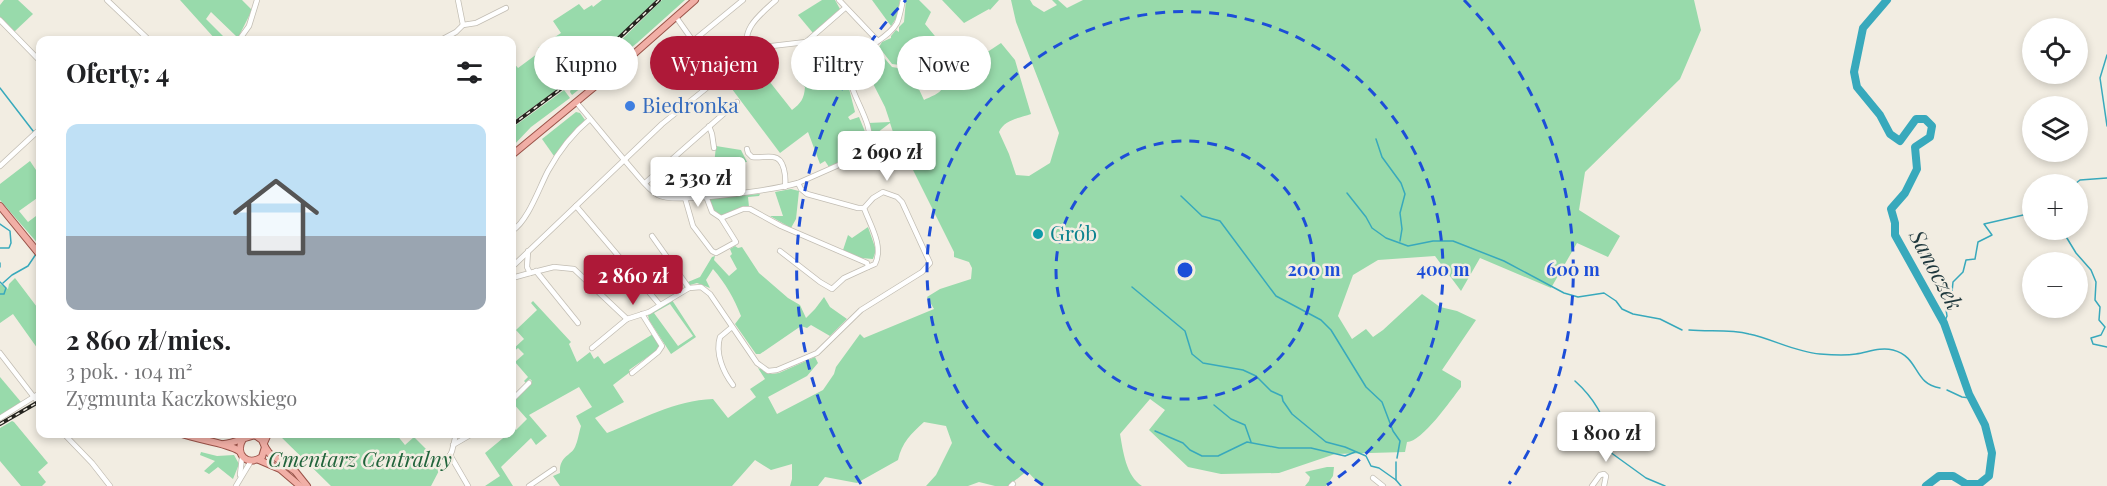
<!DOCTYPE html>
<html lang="pl">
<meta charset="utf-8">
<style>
:root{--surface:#fff;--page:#f6f6f6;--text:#202124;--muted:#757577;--accent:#ae1938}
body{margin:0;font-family:"Playfair Display",serif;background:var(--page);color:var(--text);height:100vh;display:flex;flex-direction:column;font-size:22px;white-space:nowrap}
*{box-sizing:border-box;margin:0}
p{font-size:20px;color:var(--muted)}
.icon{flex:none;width:33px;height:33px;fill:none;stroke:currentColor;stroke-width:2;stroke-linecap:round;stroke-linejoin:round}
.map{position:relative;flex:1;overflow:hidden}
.side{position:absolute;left:36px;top:36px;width:480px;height:402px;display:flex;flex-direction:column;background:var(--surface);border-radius:12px;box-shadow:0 3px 9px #0003}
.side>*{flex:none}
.hud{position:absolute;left:534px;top:36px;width:570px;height:54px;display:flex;gap:12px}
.fabs{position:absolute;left:2022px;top:18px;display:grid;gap:12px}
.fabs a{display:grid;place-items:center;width:66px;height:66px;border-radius:50%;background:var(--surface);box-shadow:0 3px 9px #0003;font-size:30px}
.price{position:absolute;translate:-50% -51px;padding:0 14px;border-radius:6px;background:#fff;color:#222;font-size:20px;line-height:39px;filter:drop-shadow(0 2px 3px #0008)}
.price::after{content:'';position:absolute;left:50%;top:36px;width:18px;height:14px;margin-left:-9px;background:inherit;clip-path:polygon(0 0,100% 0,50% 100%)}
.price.selected{background:var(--accent);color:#fff}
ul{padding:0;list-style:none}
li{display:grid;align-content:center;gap:12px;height:318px;padding:0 30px}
li span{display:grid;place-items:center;height:186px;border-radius:12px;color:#555}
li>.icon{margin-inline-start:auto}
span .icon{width:108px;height:108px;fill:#fffc;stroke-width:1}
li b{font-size:26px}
h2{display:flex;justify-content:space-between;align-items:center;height:72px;padding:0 30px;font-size:26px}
.pill{padding:0 21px;border-radius:27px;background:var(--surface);box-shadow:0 3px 9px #0003;font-size:21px;line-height:54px}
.pill.selected{background:var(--accent);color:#fff}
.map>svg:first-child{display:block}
.green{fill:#98daab;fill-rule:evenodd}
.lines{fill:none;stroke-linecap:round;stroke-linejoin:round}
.stream{stroke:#38a9bc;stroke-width:1.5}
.river{stroke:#38a9bc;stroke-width:8}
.minor-casing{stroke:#c2bdb3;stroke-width:6}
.major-casing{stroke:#9b5349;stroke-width:8}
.minor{stroke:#fff;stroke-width:4.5}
.major{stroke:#f1afa6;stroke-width:6}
.rail-casing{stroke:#25241f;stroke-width:4}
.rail{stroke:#f2ede2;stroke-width:1.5;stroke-dasharray:4.5;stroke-linecap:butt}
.ring{fill:none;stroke:#1d4ed8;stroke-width:3;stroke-dasharray:10 8}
.shop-dot{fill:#3f7fe0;stroke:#f2ede2;stroke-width:2}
.culture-dot{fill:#0f9aa8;stroke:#f2ede2;stroke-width:2}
.labels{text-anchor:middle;stroke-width:5;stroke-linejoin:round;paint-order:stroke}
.shop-label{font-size:21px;fill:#366cbe;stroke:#f2ede2;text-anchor:start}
.culture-label{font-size:21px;fill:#0d838f;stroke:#f2ede2;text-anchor:start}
.park-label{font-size:21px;font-style:italic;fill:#21643b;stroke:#f2ede2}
.water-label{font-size:22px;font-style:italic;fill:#1f383d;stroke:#f2ede2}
.centre{fill:#1d4ed8;stroke:#f2ede2;stroke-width:3}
.ring-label{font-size:18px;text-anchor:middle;font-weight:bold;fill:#1d4ed8;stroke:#f2ede2;stroke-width:5;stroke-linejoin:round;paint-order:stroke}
</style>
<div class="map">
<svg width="2107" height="486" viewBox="0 0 2107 486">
<rect width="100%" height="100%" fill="#f2ede2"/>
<g class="green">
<polygon points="4,0 18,0 33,14 14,32 0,18 0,5"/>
<polygon points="180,0 242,0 252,10 237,40 234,40 236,36 211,12 206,19 227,40 216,40"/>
<polygon points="602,0 656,0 598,58 567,82 558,76 557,82 561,87 512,122 512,61 518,68 537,54 550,74 552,72 551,66 541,52 548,53 551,50 549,47 545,49 538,48 561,33 553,21 579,4 584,10 592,5 593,7"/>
<polygon points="662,0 685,0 637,43 572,95 570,92 572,85 607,54"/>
<polygon points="822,0 835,0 840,9 813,33 798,15"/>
<polygon points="872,0 900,0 897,17 891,26"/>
<polygon points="906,0 919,0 931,12 925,24 939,41 908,63 908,66 892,64 879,47 882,42 891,38 891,36 896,30 899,32 899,27 904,22"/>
<polygon points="942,0 999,0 990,10 989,9 964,23"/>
<path d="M1011,0H1030L1033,5L1044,12L1057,5L1052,0H1058L1067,8L1083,0H1694L1701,30L1680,79L1585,172L1579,210L1620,236L1608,257L1577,243L1551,288L1480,258L1461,291L1435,256L1378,260L1353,275L1338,316L1352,339L1366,329L1373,337L1383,330L1422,294L1440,307L1457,311L1476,320L1442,370L1461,381V387C1451,400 1422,442 1407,442L1405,452L1335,454L1279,473L1221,474L1188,467L1149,430L1165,410L1150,399L1120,434C1123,451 1126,476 1142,486H1041L1027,471L1008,486H995L979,482L968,486H926L936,475L952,443L946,426L924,422C911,434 902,442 898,460L857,483L825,477L818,486H790L792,479V464L771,470L755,460L732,486H560L553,476L560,473C559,456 571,456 575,447C578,441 579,432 581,426L576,416L592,407L579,387L529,415L547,436L536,445L531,438L501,467L513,486H485L500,476L485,453L508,434H512L514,428L516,430L527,419L512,402L532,381L530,379L526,383L524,381L528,377L515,362L524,354L518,348L512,353V350L524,339L516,330L537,310L531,303L533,301L571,342L569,344L577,362L590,352L594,359L598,356L604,364L653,334L660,343L659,349L629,370L630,372L613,385L624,402L595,418L607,433C641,420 675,400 713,399L728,418L756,397L750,389L765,379L758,368L772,374L779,373L815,357L818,363L807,376L768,397L777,414L823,390L834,374L836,367L860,334L864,338L934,309L927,297L940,289L971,279L972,268L969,262L954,257V252L903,150L895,138L890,123L873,136L868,123L890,122L885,107L862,62L874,46L892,67L910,70L924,100C934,95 944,93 945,80L1001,43L1015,60L1031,114C1019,118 1004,120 999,132L1009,154L1016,175L1029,176L1050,163L1059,133L1016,22Z"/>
<path d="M807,47L833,74L841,67L845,73L855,112L848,117L850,120L859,117L868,139C860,153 842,160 829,167L825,161L820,164L808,132L780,153L732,89L747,77L739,66L751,58L792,110C801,103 804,99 805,87L797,80L798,78L806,82L809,80L793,57Z"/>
<polygon points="564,90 570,98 531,127 512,147 512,128"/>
<polygon points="576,112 580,113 585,120 554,156 542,139"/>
<polygon points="716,146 741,150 747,162 714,165"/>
<polygon points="30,161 40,176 40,196 19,211 28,222 40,213 40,246 0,200 0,184"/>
<polygon points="791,189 799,191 796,219 791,228 770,216 783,216 775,192"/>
<polygon points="760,194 759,196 748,197 749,207 722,216 712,209 709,200 711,197"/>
<polygon points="868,227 876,250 873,259 861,258 843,250 848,235 852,238"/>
<path d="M735,246L738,248L742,247L759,273L788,298L800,305L806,318L815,309L824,297L830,307L847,319L830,336L811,325L807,328L801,326L760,354H756L735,324L741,316C734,298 726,284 713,269L706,280L710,288L697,283L690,285L688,282L700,277L712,257L715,256L714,260L729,276L737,269L730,256L732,254L730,249Z"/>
<polygon points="15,278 40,311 40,352 13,314 0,323 0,284 8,289 9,284"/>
<path d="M672,300L696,337L671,354L649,320L648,315ZM670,304L693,336L678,346L654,313Z"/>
<polygon points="0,377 21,402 0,416"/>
<polygon points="12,421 14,422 48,463 38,472 46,482 42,486 21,486 0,461 0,428"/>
<polygon points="278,434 396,434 405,445 414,437 442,465 431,486 331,486"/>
<polygon points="201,452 217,456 234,455 239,464 233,479 218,467 209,474 204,471 215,461 200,455"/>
<polygon points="1327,467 1334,467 1333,476 1326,486 1305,486 1309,481 1310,477 1305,472"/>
</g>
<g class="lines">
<g class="stream">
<polyline points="2107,55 2100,78 2107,126"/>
<polyline points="0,88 40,140"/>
<polyline points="1376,139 1382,157 1401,183 1405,194 1400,213 1402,229 1400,241"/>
<polyline points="2075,184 2080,180 2107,178"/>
<polyline points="1347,193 1366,217 1372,228 1386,238 1408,246 1433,241 1453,241 1504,261 1564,293 1578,297 1604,293 1616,301 1622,309 1633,314 1660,319 1682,330"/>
<polyline points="1181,196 1202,216 1220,221 1276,296 1321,320 1331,330 1366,387 1382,402 1393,431 1400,441 1397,458"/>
<polyline points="0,224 10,231 11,243 9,248 0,248"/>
<polyline points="2062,230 2076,253 2091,270 2096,282 2095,300 2100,307 2099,320 2105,327 2101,335 2091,338 2093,344 2107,347"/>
<polyline points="0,263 0,267"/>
<polyline points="0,282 6,288 4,294 0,294"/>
<polyline points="3,283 12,275 28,266 36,254"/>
<polyline points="1132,287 1185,331 1192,354 1203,363 1243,370 1256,376 1271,391 1282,396 1283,401 1292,414 1326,442 1345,447 1366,456 1371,466 1379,468 1396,480"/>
<polyline points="1944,323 1947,316 1945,303 1952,292 1953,282 1963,272 1966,260 1975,259 1978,242 1992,235 1984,224 2032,213"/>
<path d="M1689,330C1709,332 1729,329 1749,334C1773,339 1795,352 1820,354C1831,355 1845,356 1856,354C1869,352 1880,347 1893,350C1920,357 1913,384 1940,388"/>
<path d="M1575,381C1593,397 1605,416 1610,441L1605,448"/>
<polyline points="1947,390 1962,397 1970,398"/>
<polyline points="1214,405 1231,419 1245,425 1251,442"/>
<polyline points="1155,431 1183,443 1190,450 1202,456 1218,456 1247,442 1279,448 1311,448 1345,456 1355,452"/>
<polyline points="1610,452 1646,478 1665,486"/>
<polyline points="1396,462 1396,480 1401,486"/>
</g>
<polyline class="river" points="1887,0 1863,28 1854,72 1857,87 1880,115 1890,134 1900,141 1916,119 1925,119 1932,126 1930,137 1915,147 1917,169 1905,193 1891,209 1895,223 1895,235 1944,323 1969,394 1985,425 1992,453 1989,476 1979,484 1966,484 1953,476 1939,476 1926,486"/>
<g class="minor-casing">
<g id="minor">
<polyline points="107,0 149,40"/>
<polyline points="458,0 463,25"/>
<polyline points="839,0 877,40"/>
<polyline points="676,17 693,41 743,0"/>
<polyline points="0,20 40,61"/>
<polyline points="239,40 249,26 257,0"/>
<polyline points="441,40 456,32 463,25 476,23 506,8"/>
<polyline points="693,41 722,76"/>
<path d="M750,53C738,30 761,14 776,0"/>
<path d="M576,102C595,124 613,147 632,169C640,178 648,190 658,195C674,205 777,189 798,183L801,189L807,194L858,208H864"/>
<polyline points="709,126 712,134 714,148"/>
<path d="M747,149L748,153L752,157C759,158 766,156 773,157C785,158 786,178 785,187"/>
<polyline points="0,166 40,129"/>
<polyline points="645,183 737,102"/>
<path d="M798,183L850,160L869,144C874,122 849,95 849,71C858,48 888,40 897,23C900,16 901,8 903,0"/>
<polyline points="685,198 693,226 712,251 716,253 736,242 721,218 712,212 706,196"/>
<polyline points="576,206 660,305"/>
<polyline points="721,218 743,209 750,209 781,226 867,263 868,267 844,278 832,289 820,282 780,251"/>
<path d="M512,231C528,221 539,188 548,171C559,151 573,133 590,119"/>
<polyline points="652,236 689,288"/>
<polyline points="528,251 527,267 530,273 554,267 574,269 627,319"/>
<polyline points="512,267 662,124 750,53 763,47 806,42 845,8"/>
<polyline points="536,271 578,323"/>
<polyline points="512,278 530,273"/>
<path d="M732,327L720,337C715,353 723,372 733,385"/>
<path d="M592,348L627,319L649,312L689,288L701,287L710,294L757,363L768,371L777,370L817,353L861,310L922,272L930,263L902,202L897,197L883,192L873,198L864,208C870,225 884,246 875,264L868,267"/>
<polyline points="0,353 40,405"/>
<polyline points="632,373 658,352 662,346 642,314"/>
<polyline points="512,400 529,383"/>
<polyline points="0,418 40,393"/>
<polyline points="64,434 92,463 110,486"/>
<polyline points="453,445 472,434"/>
<polyline points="450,455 468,486"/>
<polyline points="444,469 452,451 456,434"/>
<polyline points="240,475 242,457"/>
<polyline points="1373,478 1383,486"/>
<polyline points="236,486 251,461"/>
<polyline points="529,486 554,469"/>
<polyline points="1011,486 1013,484"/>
<polyline points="1592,486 1600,475 1604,474 1606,476 1604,486"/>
</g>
</g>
<g class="major-casing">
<g id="major">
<polyline points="512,155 627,60 695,0"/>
<polyline points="0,206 40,255"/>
<path d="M182,434C198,440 228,443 239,451"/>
<path d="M243,439C234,454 247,467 262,457L265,447L262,440L255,435"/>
<polyline points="264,443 268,434"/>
<path d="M224,444C236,443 245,436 257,435"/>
<polyline points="265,447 269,453 295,471 307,486"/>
<polyline points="259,460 280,469 300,486"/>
</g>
</g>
<use href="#minor" class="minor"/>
<use href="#major" class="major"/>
<g class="rail-casing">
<g id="rail">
<polyline points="512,125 582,73 659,0"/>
<polyline points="0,424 40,401"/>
</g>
</g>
<use href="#rail" class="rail"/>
</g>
<g class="ring">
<circle cx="1185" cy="270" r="129"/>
<path d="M1043 485A258 258 0 1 1 1327 485"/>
<path d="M861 484A388 388 0 0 1 906 0M1464 0A388 388 0 0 1 1509 484"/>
</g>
<circle class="shop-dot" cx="630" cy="106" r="6"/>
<circle class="culture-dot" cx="1038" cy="234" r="6"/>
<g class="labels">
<g class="shop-label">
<text x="642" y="113">Biedronka</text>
</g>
<g class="culture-label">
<text x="1050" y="241">Grób</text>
</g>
<g class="park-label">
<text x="360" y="467">Cmentarz Centralny</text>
</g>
<g class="water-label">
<text transform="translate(1936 270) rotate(62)" y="8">Sanoczek</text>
</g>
</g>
<circle cx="1185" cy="270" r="9" class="centre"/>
<g class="ring-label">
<text x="1314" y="276">200 m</text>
<text x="1443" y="276">400 m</text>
<text x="1573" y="276">600 m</text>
</g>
</svg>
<div class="fabs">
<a><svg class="icon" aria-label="locate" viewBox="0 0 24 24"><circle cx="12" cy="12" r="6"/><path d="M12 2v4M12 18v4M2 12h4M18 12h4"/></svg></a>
<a><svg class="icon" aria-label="layers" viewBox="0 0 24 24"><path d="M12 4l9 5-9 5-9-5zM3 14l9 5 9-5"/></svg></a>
<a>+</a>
<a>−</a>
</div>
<b class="price" style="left:887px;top:182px">2 690 zł</b>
<b class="price" style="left:698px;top:208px">2 530 zł</b>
<b class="price selected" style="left:633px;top:306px">2 860 zł</b>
<b class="price" style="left:1606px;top:463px">1 800 zł</b>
<div class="hud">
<a class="pill">Kupno</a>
<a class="pill selected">Wynajem</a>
<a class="pill">Filtry</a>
<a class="pill">Nowe</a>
</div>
<section class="side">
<h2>Oferty: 4<svg class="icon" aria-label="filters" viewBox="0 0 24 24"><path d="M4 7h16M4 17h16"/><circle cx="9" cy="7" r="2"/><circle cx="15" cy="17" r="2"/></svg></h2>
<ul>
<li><span style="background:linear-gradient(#bfe0f5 60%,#9aa5b1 0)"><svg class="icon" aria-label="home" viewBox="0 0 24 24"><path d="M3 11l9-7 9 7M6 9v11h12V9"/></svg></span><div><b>2 860 zł/mies.</b><p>3 pok. · 104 m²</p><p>Zygmunta Kaczkowskiego</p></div></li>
</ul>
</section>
</div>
